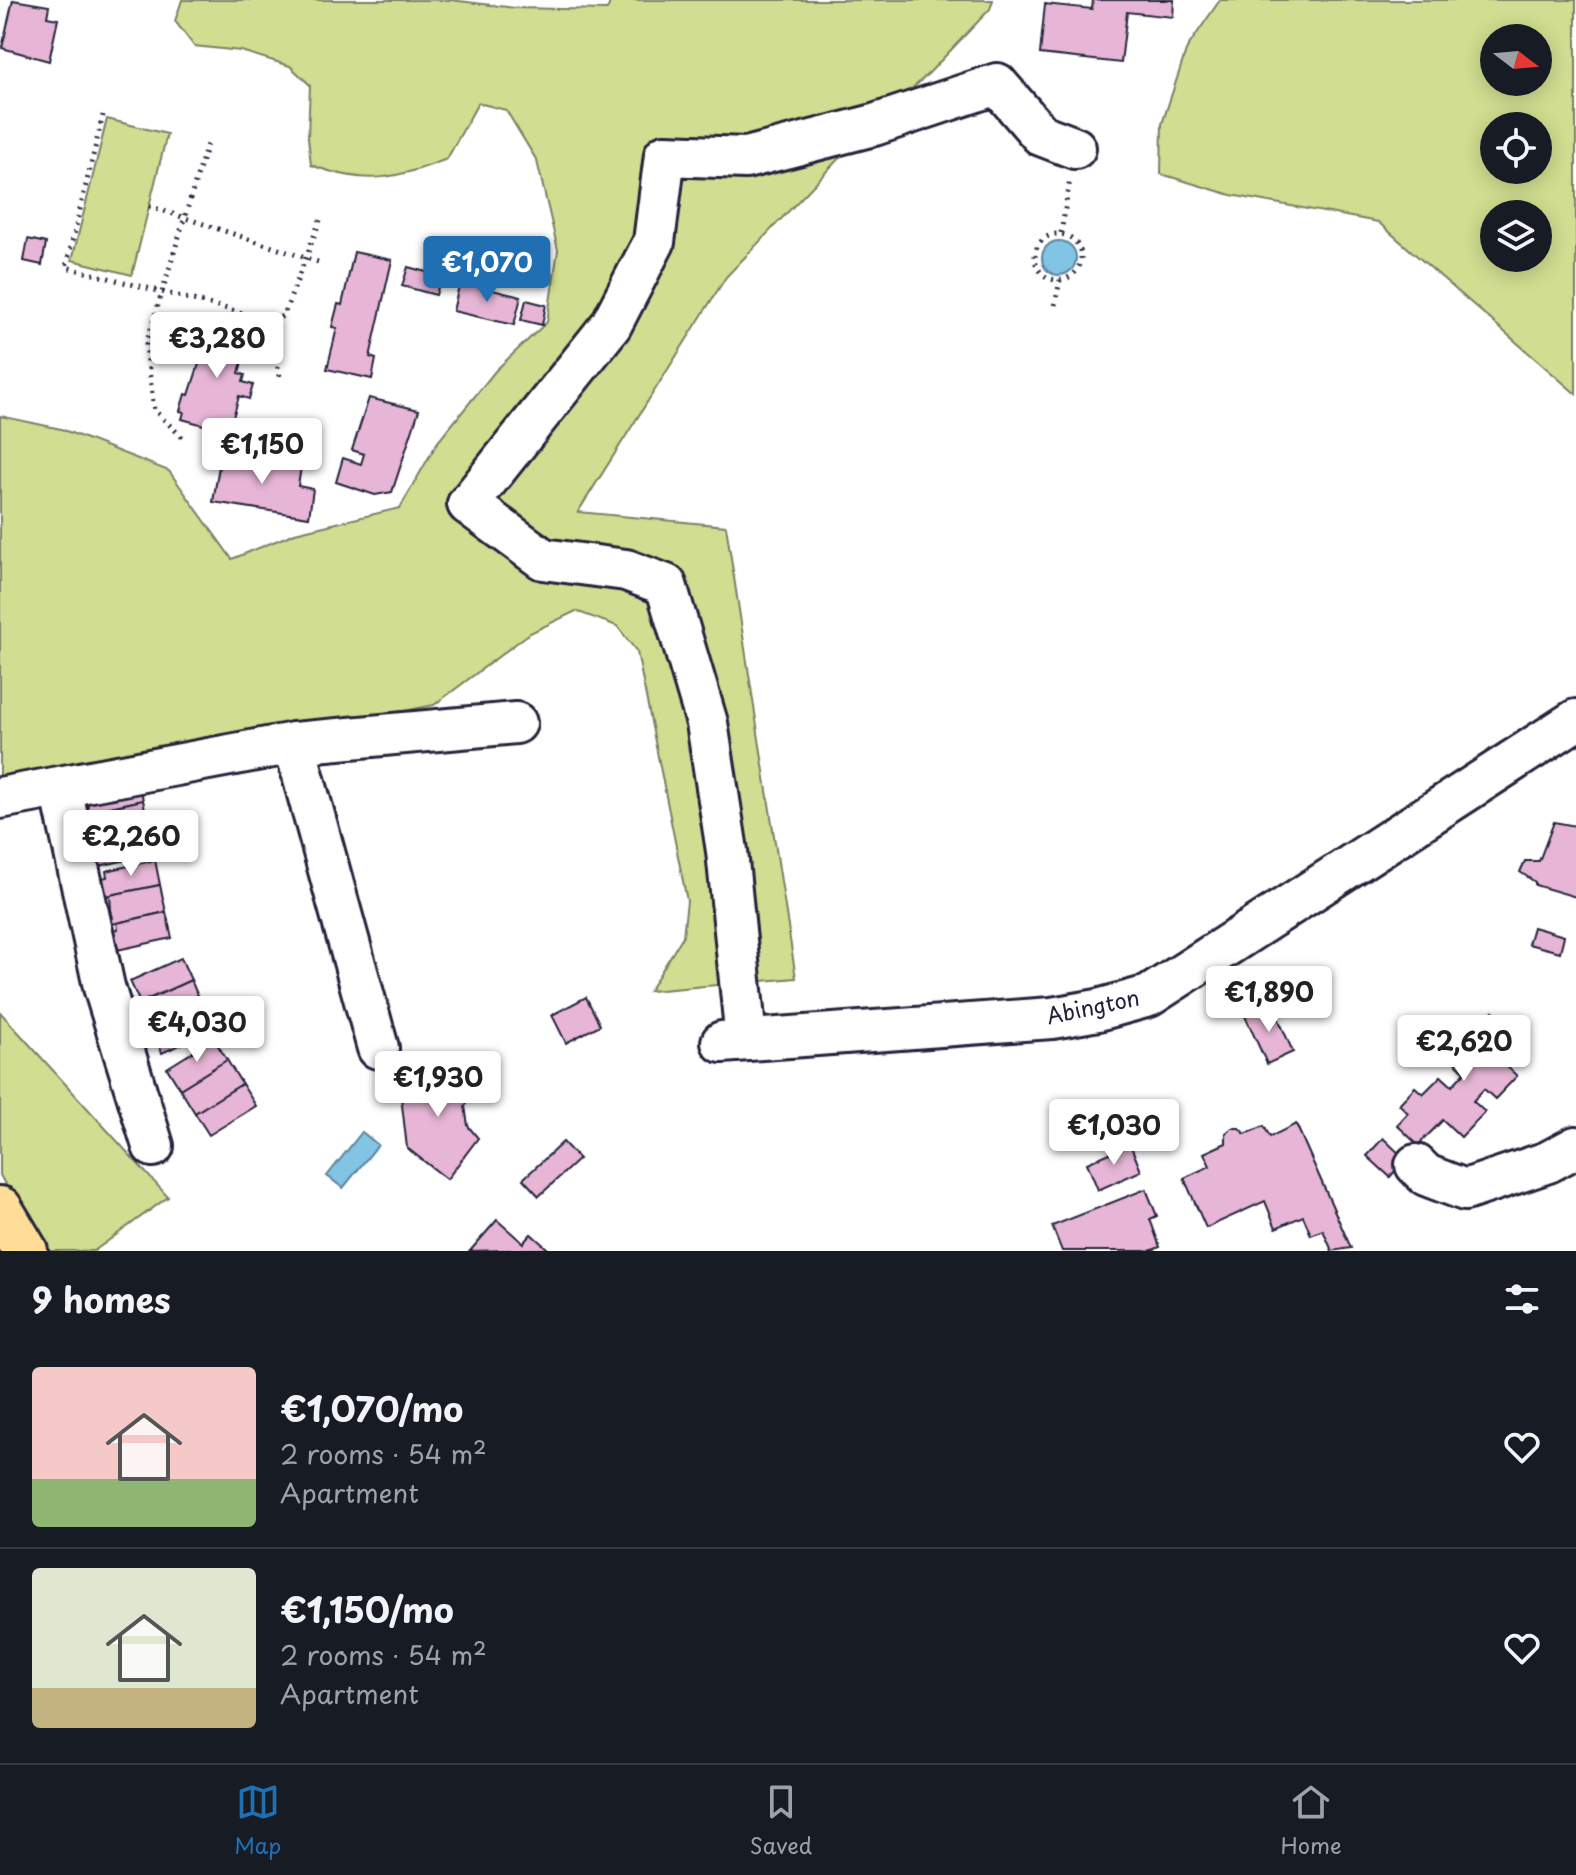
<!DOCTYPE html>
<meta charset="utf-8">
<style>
:root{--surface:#171b24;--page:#242831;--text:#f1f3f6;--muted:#9ea1a6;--line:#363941;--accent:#1f6fb2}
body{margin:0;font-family:"Playpen Sans",sans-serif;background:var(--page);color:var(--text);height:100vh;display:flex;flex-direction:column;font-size:30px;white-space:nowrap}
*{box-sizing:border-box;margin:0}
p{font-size:26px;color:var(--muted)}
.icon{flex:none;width:44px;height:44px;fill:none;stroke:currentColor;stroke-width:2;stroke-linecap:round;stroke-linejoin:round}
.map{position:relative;height:1251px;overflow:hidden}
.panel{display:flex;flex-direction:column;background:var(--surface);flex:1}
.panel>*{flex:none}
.needle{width:52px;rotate:106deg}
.buttons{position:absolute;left:1480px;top:24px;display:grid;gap:16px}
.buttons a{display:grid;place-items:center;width:72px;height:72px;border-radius:50%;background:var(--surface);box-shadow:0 4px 20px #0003;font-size:40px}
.price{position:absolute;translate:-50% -68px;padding:0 18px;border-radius:8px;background:#fff;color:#222;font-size:26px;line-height:52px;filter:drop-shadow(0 2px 4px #0008)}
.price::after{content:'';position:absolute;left:50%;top:48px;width:24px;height:18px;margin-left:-12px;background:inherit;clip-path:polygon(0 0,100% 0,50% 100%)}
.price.selected{background:var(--accent);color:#fff}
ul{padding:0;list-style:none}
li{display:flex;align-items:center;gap:24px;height:200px;padding:0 32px}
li+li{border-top:2px solid var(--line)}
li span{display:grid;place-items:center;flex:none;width:224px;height:160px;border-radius:8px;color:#555}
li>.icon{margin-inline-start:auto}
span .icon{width:96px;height:96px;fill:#fffc;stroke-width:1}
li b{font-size:34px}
h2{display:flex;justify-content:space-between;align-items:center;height:96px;padding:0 32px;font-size:34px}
.dock{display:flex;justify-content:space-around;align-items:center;height:112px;border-top:2px solid var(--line);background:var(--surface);font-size:22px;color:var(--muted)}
.dock a{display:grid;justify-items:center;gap:4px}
.dock .selected{color:var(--accent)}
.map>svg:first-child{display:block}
.green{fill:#d1dd90;stroke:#7a8066;stroke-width:2;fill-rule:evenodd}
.water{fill:#82c4e3;stroke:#5c83a0;stroke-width:2}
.building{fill:#e7b6d6;stroke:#22223b;stroke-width:2}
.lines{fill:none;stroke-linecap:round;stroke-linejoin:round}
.minor-casing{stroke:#22223b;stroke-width:46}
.major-casing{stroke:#22223b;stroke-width:50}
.path{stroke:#22223b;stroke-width:5;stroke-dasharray:2 6;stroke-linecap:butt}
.minor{stroke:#fff;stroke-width:40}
.major{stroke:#ffdd96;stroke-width:44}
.labels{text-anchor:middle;stroke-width:6;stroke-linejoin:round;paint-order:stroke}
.street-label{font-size:22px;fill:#22223b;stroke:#fff}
</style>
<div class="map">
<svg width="1576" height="1251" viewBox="0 0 1576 1251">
<rect width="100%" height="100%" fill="#fff"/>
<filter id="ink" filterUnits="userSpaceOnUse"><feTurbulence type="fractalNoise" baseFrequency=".0125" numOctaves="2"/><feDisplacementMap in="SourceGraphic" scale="16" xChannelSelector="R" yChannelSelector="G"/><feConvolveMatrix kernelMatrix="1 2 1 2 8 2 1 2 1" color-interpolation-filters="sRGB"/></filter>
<g filter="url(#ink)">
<g class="green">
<path d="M182,0H451L515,8L607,10L611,0H993L990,9L930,72L844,153L726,277L578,512L726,526L796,978L649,991L683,936L687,901L637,652L617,626L576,611L530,633L434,705L168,758L0,779V416L61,429L169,471L232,559L295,533L400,508L437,443L496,370L547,322L558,250L537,161L506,110L478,103L447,159C394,179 367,186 311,165L308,137L310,85L290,66L241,51L194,46L175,21Z"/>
<path d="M1220,0H1576V394L1378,222L1231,195L1161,174L1162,124L1187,48ZM1538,38V82H1494V38ZM1538,126V170H1494V126ZM1538,214V258H1494V214Z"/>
<polygon points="107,119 167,134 132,275 72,260"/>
<polygon points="0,1012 168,1197 94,1251 41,1251 0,1175"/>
</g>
<g class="water">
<circle cx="1059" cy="258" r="17"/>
<polygon points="362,1132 378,1145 343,1188 327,1176"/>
</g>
<g class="building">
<polygon points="13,0 49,6 47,17 58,19 49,61 2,48"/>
<polygon points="1093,0 1174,0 1173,17 1127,12 1121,63 1040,54 1045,4 1092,9"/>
<polygon points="28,239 46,243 42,265 24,261"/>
<polygon points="354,252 392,260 370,357 376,359 372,379 327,369 337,328 332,327 338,304 342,305"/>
<polygon points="408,267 441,276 436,295 402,286"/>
<polygon points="460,282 521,297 514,325 453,311"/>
<polygon points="526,300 546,305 542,325 521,320"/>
<polygon points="213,320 241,327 235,348 245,350 239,373 245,375 243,382 253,385 249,399 239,396 229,432 182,419 184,412 180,411 185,394 189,395"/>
<polygon points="369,398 419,410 392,492 375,495 336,482 343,458 361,464 364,454 352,450"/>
<polygon points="221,454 301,467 298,486 313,489 309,517 213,502"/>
<polygon points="138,776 143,800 89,812 85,794"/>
<polygon points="143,800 149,828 95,840 92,811"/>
<polygon points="1554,822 1576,826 1576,897 1535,885 1535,882 1520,872 1525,861 1539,861"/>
<polygon points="149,828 154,854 99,866 95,846 101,845 100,839"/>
<polygon points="155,860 160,885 106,896 102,878 107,877 106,871"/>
<polygon points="160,885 166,912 112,924 110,895"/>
<polygon points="166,912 172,938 117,950 113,930 118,929 117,923"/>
<polygon points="1533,927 1564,936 1560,952 1528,944"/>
<polygon points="181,958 191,980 140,1003 130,981"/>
<polygon points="191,980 202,1006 152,1029 140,1003"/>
<polygon points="586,997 600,1025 566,1043 552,1015"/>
<polygon points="1272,1004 1293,1052 1267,1064 1245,1016"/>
<polygon points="202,1006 213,1030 162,1053 152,1029"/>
<polygon points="1493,1011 1503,1021 1507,1016 1525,1032 1499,1059 1517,1076 1495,1099 1484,1089 1473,1101 1485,1112 1461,1137 1443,1120 1418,1145 1397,1125 1408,1113 1399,1104 1415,1087 1423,1094 1441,1076 1452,1086 1465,1072 1452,1059"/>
<polygon points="214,1039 227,1060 180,1089 167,1068"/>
<polygon points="432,1059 474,1092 465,1106 468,1126 478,1138 447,1179 407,1148 401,1096"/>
<polygon points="227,1060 242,1084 195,1113 180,1089"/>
<polygon points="242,1084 256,1106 209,1135 195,1113"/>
<polygon points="1296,1124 1351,1248 1332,1251 1323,1230 1311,1235 1303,1216 1276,1228 1265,1201 1206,1228 1184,1178 1210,1166 1204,1153 1226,1143 1226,1133 1232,1128 1239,1128 1245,1134 1264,1126 1270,1137"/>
<polygon points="1383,1138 1405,1159 1390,1177 1367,1156"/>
<polygon points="563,1142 579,1159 539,1196 523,1179"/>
<polygon points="1130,1144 1141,1171 1098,1190 1087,1163"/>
<polygon points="1146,1189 1157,1216 1150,1219 1160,1247 1150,1251 1062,1251 1052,1226"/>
<polygon points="497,1220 523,1243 531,1234 548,1249 470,1251"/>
</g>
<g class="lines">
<g class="minor-casing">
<g id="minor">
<polyline points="294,743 378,1048"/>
<polyline points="61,788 104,987 153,1146"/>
<polyline points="0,798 294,743 516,723"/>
<polyline points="746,1040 727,851 707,723 666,585 626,570 543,559 468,504 611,325 654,242 665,155 746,158 874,125 997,84 1041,135 1075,148"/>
<polyline points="722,1042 1052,1018 1098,1010 1149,996 1576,720"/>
<polyline points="1416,1165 1426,1175 1465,1190 1548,1162 1576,1147"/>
</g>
</g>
<g class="major-casing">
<polyline id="major" points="0,1209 25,1251"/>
</g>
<g class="path">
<polyline points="103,115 66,267 274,321"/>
<polyline points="149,206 321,263"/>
<polyline points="1061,233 1070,179"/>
<circle cx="1058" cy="257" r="23"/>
<polyline points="1055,305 1060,280"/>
<polyline points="280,376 270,334 274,321 284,315 322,215"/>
<polyline points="182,437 154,410 146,345 207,144"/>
</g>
<use href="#minor" class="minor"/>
<use href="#major" class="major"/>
</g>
</g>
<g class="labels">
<g class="street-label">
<text transform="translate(1093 1007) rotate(-12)" y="8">Abington</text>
</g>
</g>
</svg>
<div class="buttons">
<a><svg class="needle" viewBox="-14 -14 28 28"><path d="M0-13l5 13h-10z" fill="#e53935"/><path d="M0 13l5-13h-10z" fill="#9ea1a6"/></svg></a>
<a><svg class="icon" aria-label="locate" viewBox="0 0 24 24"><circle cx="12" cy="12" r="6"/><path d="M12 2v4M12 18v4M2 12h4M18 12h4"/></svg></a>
<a><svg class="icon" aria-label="layers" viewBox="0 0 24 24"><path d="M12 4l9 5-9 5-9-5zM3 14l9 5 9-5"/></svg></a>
</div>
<b class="price selected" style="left:487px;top:304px">€1,070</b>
<b class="price" style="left:217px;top:380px">€3,280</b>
<b class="price" style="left:262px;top:486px">€1,150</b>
<b class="price" style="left:131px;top:878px">€2,260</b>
<b class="price" style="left:1269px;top:1034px">€1,890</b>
<b class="price" style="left:197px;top:1064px">€4,030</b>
<b class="price" style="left:1464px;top:1083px">€2,620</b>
<b class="price" style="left:438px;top:1119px">€1,930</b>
<b class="price" style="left:1114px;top:1167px">€1,030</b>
</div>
<section class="panel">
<h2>9 homes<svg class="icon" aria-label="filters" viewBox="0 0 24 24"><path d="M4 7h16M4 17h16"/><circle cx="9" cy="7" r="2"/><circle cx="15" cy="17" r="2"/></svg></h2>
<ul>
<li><span style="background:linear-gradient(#f6c9c9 70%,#8fb573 0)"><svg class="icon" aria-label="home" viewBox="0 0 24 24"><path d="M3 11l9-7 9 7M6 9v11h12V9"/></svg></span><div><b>€1,070/mo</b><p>2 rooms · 54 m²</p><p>Apartment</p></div><svg class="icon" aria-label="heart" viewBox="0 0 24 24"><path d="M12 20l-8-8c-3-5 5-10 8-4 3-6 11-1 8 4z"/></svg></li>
<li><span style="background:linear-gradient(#dfe7d0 75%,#c2b280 0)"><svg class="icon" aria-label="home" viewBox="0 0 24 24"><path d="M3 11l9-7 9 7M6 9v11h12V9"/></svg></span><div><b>€1,150/mo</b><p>2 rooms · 54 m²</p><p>Apartment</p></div><svg class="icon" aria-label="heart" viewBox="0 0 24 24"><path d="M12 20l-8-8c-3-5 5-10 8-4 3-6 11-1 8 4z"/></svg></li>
</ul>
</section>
<nav class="dock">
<a class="selected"><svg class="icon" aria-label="map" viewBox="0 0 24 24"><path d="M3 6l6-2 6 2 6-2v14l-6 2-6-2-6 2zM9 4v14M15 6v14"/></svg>Map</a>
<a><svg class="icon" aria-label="saved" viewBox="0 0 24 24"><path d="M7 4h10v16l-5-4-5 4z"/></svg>Saved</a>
<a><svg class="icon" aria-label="home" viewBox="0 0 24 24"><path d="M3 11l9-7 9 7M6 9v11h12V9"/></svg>Home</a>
</nav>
